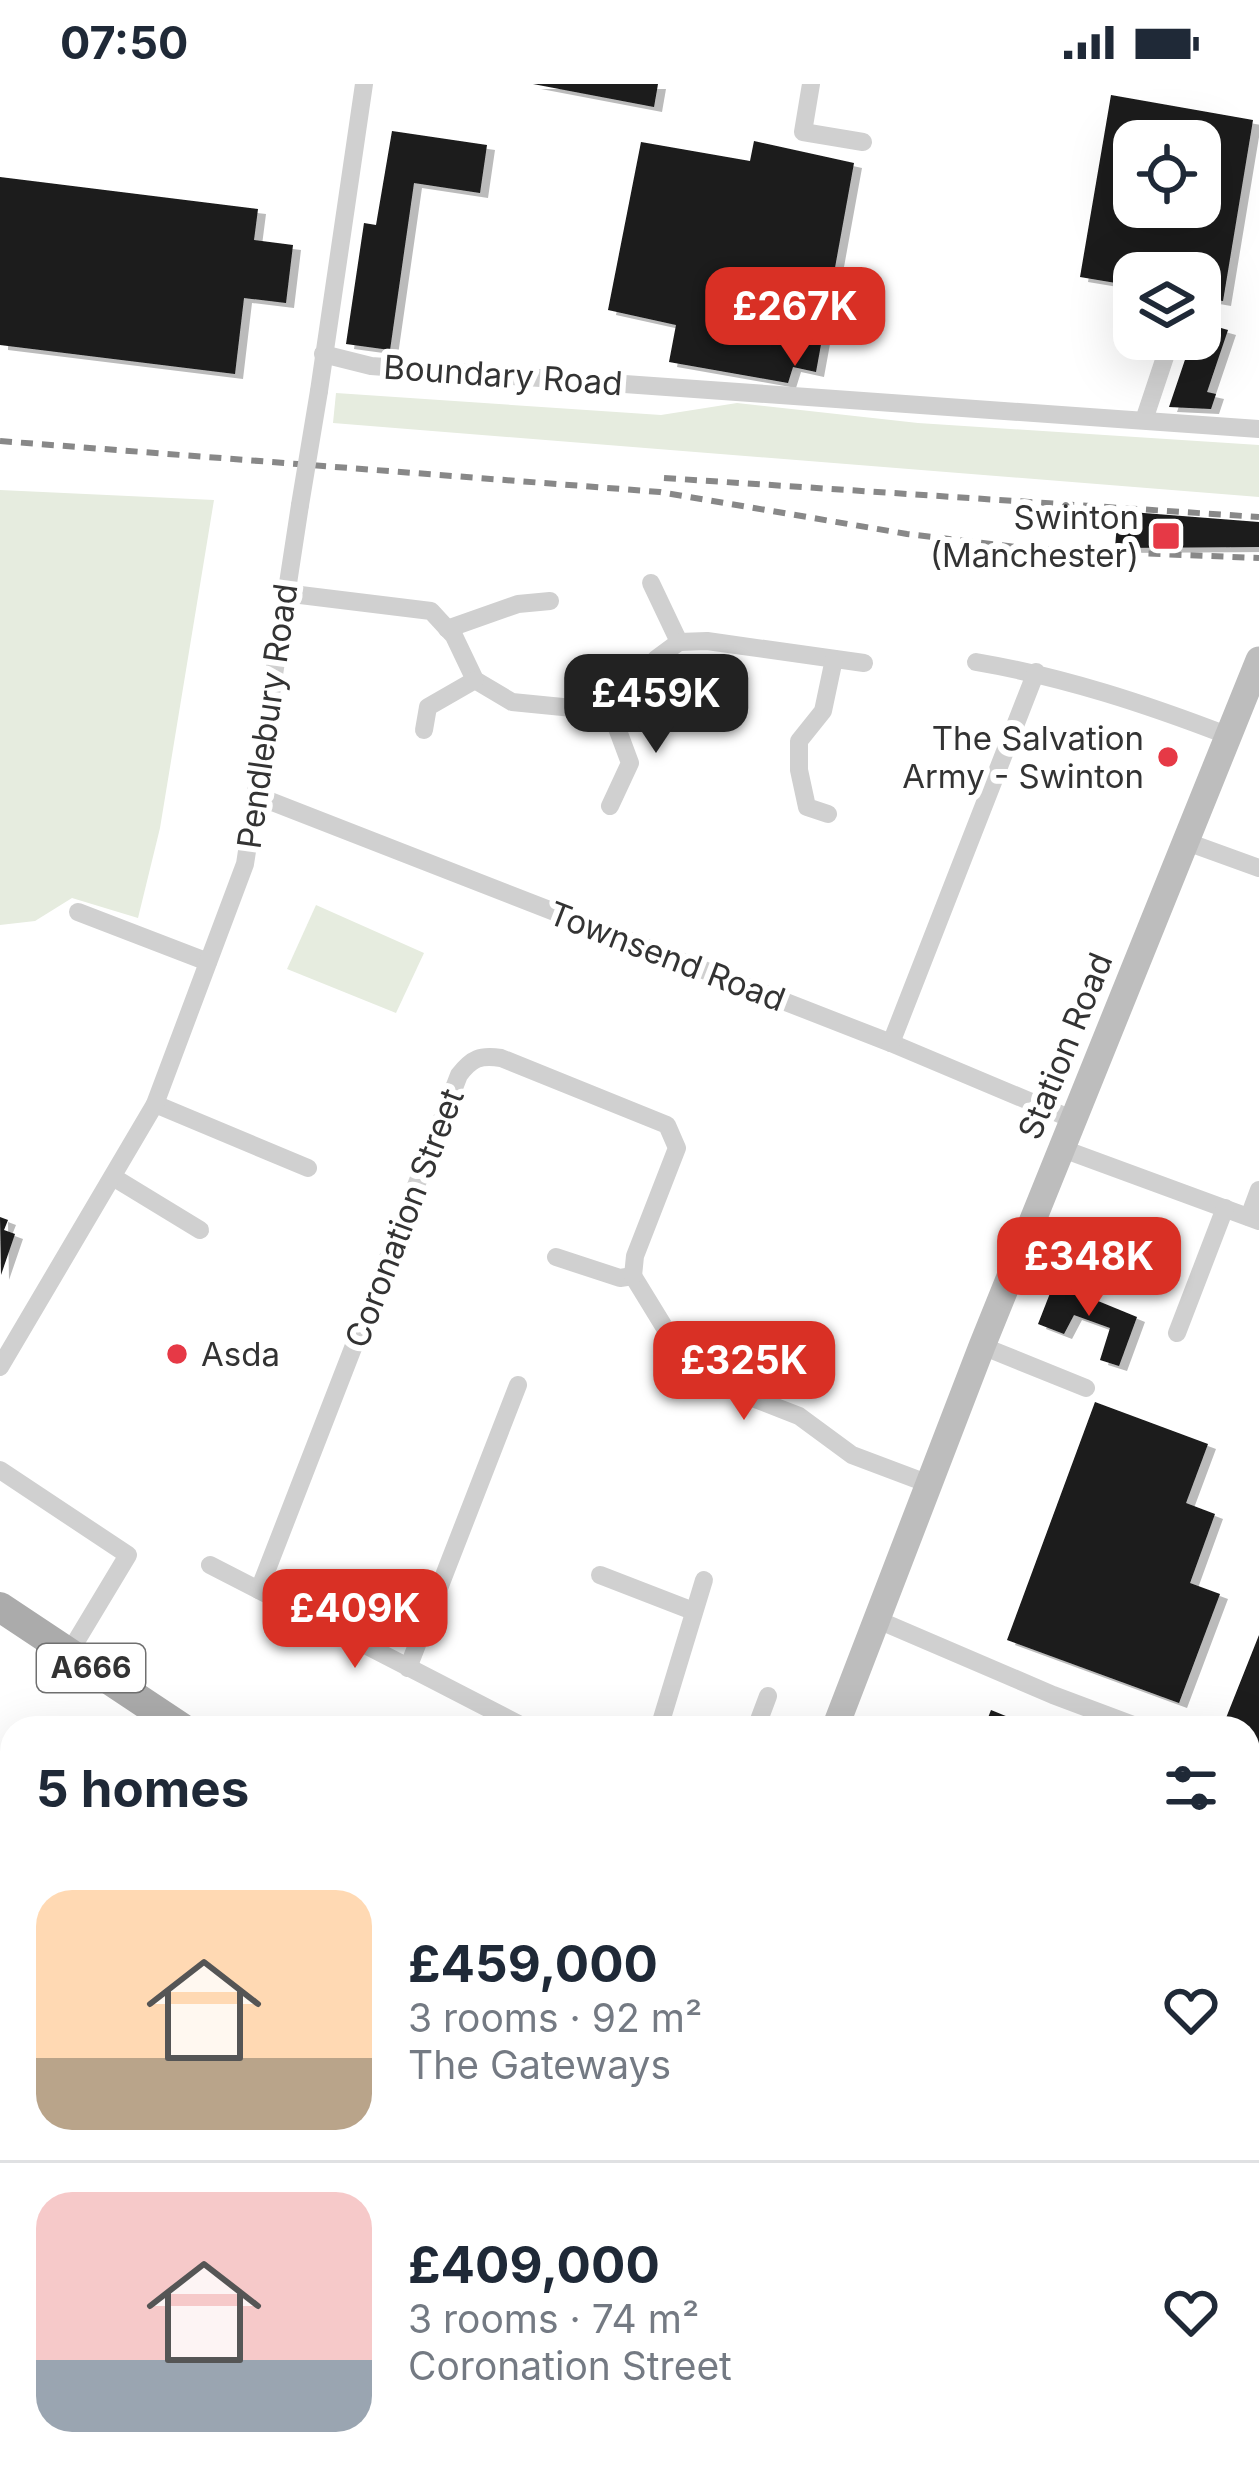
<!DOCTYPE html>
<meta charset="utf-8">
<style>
:root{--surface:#fff;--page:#f2f2f3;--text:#1f2937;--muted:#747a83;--line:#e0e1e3;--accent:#d93025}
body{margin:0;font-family:Inter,sans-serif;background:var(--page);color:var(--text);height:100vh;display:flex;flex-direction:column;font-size:45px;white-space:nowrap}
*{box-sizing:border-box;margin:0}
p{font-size:39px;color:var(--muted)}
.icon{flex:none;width:66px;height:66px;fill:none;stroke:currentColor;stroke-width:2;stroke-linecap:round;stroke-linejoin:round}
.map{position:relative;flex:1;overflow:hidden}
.details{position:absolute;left:0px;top:1632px;width:1260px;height:768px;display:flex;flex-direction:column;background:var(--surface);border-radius:36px 36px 0 0;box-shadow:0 12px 48px #0002}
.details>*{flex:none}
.controls{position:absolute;left:1113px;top:36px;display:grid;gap:24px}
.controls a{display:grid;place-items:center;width:108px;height:108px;border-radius:24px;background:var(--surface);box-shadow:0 12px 48px #0002;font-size:60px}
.price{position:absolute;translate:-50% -102px;padding:0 27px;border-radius:24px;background:var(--accent);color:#fff;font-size:39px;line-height:78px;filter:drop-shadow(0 3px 6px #0008)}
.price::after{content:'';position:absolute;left:50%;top:72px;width:36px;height:27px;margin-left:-18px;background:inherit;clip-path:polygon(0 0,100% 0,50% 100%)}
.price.on{background:#222;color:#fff}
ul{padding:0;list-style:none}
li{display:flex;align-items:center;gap:36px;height:300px;padding:0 36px}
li+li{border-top:3px solid var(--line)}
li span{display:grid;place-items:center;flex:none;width:336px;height:240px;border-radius:36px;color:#555}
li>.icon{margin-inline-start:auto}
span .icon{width:144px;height:144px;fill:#fffc;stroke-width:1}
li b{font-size:51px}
h2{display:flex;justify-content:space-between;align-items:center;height:144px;padding:0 36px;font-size:51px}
.status{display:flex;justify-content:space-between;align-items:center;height:84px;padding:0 60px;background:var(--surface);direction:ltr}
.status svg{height:33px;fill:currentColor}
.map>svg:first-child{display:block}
.green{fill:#e6ecdf}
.water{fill:#cfe2ee}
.building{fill:#1a1a1a;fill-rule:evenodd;filter:url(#shadow)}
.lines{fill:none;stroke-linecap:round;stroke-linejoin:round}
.minor{stroke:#d0d0d0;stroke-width:18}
.secondary{stroke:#bdbdbd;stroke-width:27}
.primary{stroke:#ababab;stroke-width:30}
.rail{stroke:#888;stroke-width:6;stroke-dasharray:12 9;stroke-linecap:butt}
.minor-bridge{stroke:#d0d0d0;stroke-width:18}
.poi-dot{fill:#e63946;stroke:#fff;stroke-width:4.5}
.labels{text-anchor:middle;stroke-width:12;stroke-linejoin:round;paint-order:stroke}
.shield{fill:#fff;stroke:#707070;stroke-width:3}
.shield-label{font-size:30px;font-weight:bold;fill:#333}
.street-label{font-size:33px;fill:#333;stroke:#fff}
.poi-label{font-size:33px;fill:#333;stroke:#fff;text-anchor:end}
</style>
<div class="status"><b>07:50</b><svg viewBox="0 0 49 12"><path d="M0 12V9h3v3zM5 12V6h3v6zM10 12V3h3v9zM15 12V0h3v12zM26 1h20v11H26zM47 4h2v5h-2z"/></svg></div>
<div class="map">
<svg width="1259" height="2400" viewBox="0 0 1259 2400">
<defs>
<filter id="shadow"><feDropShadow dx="8" dy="5" stdDeviation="0" flood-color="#0004"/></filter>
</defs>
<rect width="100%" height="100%" fill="#fff"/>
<g class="green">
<polygon points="336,309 661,331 737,319 918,339 1259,361 1259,413 333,339"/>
<polygon points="0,406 214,416 160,744 138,834 72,814 35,837 0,841"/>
<polygon points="316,821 424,869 396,929 287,885"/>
<polygon points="0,1827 12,1833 12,2388 142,2388 132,2400 0,2400"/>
</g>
<polygon class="water" points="373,2388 572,2388 571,2400 372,2400"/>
<g class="building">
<polygon points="533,0 658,0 654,23"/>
<path d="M1111,11L1253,36L1223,217L1200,213V189H1134V202L1080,193ZM1134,57H1200V123H1134Z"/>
<polygon points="392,47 487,61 480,109 414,99 390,266 346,260 364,139 376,141"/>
<polygon points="754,57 854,79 816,288 793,283 788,299 669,278 676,241 608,226 641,58 750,77"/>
<polygon points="0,93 258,125 254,156 293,161 286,219 244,214 235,290 0,261"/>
<polygon points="1200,238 1228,246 1207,308 1216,310 1211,325 1169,323 1192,255 1200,255"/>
<polygon points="1118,427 1259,438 1259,463 1115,464"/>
<polygon points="0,1133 8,1136 4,1146 15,1150 1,1191"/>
<polygon points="1054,1199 1082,1206 1081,1210 1137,1233 1119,1282 1100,1276 1110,1244 1074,1231 1064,1250 1038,1240"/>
<polygon points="1095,1318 1208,1360 1186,1419 1215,1430 1190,1499 1220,1510 1179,1619 1007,1556"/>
<polygon points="1259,1551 1259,1673 1248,1669 1248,1644 1222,1644"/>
<polygon points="991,1626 1035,1644 984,1644"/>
</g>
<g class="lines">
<g class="minor">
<polyline points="811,0 803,48 863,58"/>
<polyline points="323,270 371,282 1259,345"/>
<polyline points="319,307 364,0"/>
<polyline points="1144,336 1171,255"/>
<polyline points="651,499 679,558"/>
<polyline points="284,509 431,527 454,552 475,596 512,618 593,626 621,616 656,575 679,558 707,557 864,579"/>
<polyline points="447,545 518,520 550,517"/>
<path d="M976,578C1064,593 1146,620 1229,652"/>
<polyline points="608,620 630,679 610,722"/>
<polyline points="424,646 428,623 475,596"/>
<polyline points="257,712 891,959 1074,1036"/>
<polyline points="828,730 807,723 799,686 799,657 823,627 834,575"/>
<polyline points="1187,758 1259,784"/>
<polyline points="78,828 208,878"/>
<polyline points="891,959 1036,588"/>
<polyline points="155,1020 308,1084"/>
<polyline points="1063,1065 1259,1137"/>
<polyline points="113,1093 200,1146"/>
<polyline points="1249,1133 1259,1106"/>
<polyline points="556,1173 620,1194 633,1192"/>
<polyline points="633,1192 682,1272 706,1296 799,1332 852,1371 929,1400"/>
<polyline points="1177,1249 1225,1124"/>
<polyline points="982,1262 1086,1304"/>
<polyline points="0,1283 155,1020 245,780 300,421"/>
<polyline points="0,1386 128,1471 69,1569"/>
<polyline points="210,1481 526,1644"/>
<polyline points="600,1491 693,1527"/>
<path d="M259,1506L459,991C472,974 480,971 501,974L667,1041L677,1064L635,1172L633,1192"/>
<polyline points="878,1536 1053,1611 1141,1644"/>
<polyline points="408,1584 518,1301"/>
<polyline points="659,1644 704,1496"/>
<polyline points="756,1644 768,1612"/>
<polyline points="1248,1686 1259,1690"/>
<polyline points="1248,1807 1259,1802"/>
<polyline points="1248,2193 1259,2189"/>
<polyline points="1248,2335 1259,2330"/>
<polyline points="1235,2388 1241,2400"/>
<polyline points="169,2400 180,2388"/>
</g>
<polyline class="secondary" points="835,1644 982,1262 1259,576"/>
<g class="primary">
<polyline points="0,1523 182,1644"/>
<polyline points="1027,2388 1033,2400"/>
</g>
<g class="rail">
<polyline points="0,357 660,408 907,450 1034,465 1259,474"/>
<polyline points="664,394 1259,433"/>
</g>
<polyline class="minor-bridge" points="300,421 319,307"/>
</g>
<g class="poi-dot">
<rect x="1151" y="437" width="30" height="30" rx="6"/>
<circle cx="1168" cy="673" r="12"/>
<circle cx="177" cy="1270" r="12"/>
</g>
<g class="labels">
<rect class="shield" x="37" y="1560" width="108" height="48" rx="9"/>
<g class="shield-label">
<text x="91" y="1594">A666</text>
</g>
<g class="street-label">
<text transform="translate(503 291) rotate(4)" y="12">Boundary Road</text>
<text transform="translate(267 632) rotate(-82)" y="12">Pendlebury Road</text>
<text transform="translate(667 872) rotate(21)" y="12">Townsend Road</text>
<text transform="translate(1065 962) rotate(-68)" y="12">Station Road</text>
<text transform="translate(404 1134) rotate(-69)" y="12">Coronation Street</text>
</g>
<g class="poi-label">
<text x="1139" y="445">Swinton<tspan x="1139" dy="38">(Manchester)</tspan></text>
<text x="1144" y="666">The Salvation<tspan x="1144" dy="38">Army - Swinton</tspan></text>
<text x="201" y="1282" text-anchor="start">Asda</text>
</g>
</g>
</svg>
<div class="controls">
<a><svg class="icon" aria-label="locate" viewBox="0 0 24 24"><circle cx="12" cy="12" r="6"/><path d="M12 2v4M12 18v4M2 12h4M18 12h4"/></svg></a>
<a><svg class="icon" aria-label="layers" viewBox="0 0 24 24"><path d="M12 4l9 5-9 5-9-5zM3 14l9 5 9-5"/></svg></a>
</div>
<b class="price" style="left:795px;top:285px">£267K</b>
<b class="price on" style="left:656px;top:672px">£459K</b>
<b class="price" style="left:1089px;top:1235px">£348K</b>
<b class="price" style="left:744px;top:1339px">£325K</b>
<b class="price" style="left:355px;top:1587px">£409K</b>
<section class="details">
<h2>5 homes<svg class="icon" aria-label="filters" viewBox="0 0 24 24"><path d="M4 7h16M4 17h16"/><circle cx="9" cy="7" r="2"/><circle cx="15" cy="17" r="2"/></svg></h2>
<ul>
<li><span style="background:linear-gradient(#ffd9b3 70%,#b9a48a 0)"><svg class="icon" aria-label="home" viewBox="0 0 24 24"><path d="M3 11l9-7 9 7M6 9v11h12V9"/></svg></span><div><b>£459,000</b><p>3 rooms · 92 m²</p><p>The Gateways</p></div><svg class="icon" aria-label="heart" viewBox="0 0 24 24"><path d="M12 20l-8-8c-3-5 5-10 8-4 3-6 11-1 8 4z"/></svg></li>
<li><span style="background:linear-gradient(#f6c9c9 70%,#9aa5b1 0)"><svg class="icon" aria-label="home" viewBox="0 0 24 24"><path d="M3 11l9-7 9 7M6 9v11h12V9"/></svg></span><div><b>£409,000</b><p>3 rooms · 74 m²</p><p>Coronation Street</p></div><svg class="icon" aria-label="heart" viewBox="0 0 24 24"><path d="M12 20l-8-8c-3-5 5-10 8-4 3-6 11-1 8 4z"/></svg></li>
</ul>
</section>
</div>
